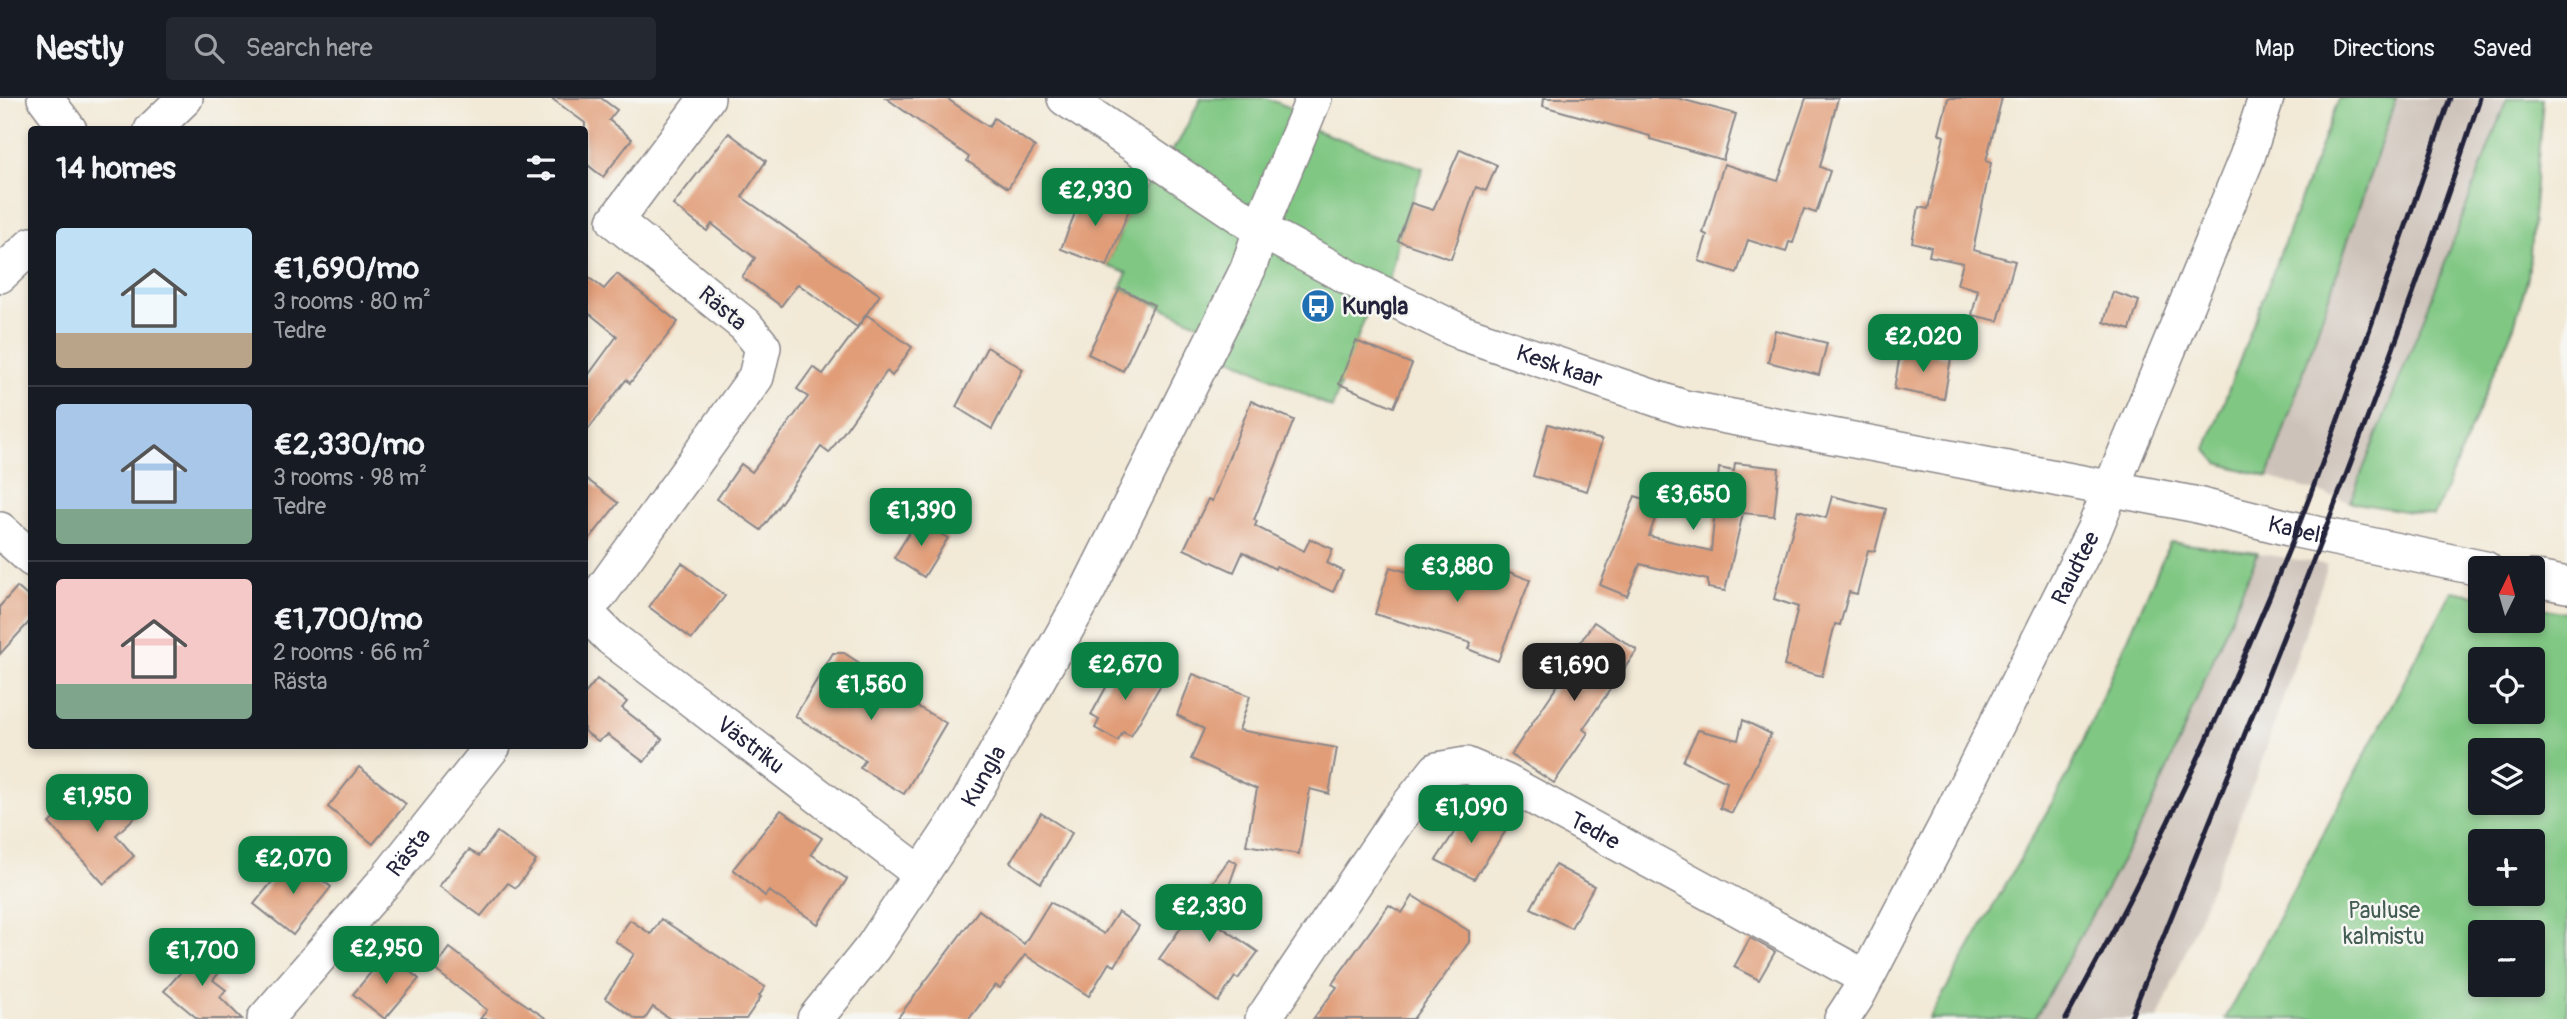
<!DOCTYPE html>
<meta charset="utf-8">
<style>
:root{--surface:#171b24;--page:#242831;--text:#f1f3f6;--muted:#9ea1a6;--line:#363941;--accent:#0b8043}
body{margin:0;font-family:Pangolin,sans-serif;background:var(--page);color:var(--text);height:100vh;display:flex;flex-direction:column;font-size:26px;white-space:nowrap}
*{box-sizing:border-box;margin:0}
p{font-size:23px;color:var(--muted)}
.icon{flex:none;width:38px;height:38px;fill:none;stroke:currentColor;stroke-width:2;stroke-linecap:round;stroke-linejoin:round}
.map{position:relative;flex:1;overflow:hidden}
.side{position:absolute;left:28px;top:28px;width:560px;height:623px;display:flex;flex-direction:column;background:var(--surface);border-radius:7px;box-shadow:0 4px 10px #0003}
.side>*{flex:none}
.needle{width:46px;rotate:5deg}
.buttons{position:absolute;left:2468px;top:458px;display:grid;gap:14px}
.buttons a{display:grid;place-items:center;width:77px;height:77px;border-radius:7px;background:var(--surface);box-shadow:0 4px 10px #0003;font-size:35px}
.price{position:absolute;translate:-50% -60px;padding:0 16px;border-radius:14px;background:var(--accent);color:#fff;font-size:23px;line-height:46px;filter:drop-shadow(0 2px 4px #0008)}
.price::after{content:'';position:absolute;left:50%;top:42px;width:21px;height:16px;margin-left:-10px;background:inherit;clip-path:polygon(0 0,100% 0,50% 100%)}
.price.selected{background:#222;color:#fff}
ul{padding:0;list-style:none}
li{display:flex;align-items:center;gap:21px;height:175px;padding:0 28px}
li+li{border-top:2px solid var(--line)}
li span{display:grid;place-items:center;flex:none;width:196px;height:140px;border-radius:7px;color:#555}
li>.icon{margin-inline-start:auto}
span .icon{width:84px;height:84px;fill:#fffc;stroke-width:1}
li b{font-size:30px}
h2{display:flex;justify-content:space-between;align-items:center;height:84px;padding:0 28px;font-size:30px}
header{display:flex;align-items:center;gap:42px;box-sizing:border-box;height:98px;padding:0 35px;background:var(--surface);border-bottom:2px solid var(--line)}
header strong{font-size:33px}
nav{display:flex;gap:38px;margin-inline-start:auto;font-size:24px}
.search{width:490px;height:63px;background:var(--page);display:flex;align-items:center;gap:18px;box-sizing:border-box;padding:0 24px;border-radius:7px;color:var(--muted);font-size:26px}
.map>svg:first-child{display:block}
.industrial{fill:#cdc2b9}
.green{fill:#80c783;stroke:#51745f;stroke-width:2;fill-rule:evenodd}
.building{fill:#e19d78}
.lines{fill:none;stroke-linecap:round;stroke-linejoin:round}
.minor-casing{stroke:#8a8688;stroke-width:38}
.minor{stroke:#fff;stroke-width:35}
.rail{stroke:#22223b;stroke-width:5}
.labels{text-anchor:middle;stroke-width:5;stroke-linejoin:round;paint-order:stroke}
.poi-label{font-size:23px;font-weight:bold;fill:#22223b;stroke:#f6f6f2;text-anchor:start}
.street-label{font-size:23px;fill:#22223b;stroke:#f6f6f2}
.park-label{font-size:23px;fill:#435c54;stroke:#f6f6f2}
</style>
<header>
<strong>Nestly</strong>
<div class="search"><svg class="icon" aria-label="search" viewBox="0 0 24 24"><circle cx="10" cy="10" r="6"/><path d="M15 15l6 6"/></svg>Search here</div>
<nav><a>Map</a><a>Directions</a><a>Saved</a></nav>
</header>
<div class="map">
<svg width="2567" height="921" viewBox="0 0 2567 921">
<rect width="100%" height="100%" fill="#f6f6f2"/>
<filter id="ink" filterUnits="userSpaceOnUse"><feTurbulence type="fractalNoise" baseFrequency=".0143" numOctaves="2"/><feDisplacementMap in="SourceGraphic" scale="14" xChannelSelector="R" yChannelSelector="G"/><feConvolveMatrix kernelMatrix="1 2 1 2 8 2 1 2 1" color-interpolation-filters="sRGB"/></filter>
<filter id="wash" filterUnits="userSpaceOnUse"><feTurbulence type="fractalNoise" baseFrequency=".00686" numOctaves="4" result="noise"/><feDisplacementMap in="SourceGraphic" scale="28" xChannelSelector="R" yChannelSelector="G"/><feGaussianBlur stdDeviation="1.57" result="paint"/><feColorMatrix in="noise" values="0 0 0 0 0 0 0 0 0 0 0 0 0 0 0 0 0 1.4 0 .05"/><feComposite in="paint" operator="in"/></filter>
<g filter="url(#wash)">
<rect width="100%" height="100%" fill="#f2e9d6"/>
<g class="industrial">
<polygon points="2396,0 2507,0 2431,202 2350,404 2268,379"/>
<polygon points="2258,455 2328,467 2258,674 2158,921 2035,921 2152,707"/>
</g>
<g class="green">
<polygon points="1201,0 1266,0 1301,14 1298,26 1423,70 1398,143 1385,200 1374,195 1332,310 1203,246 1210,231 1120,190 1127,175 1107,168 1130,109 1179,43"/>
<polygon points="2339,0 2396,0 2268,379 2218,365 2206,351"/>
<polygon points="2507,0 2543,0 2528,179 2514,228 2434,418 2350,404 2431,202"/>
<polygon points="2170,444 2258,455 2152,707 2035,921 1929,921 2070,673"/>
<path d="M2452,493L2480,498V523H2532V508L2567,515V921H2225ZM2480,562H2532V614H2480ZM2480,653H2532V705H2480ZM2480,744H2532V796H2480ZM2480,835H2532V887H2480Z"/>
</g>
<g id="blocks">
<g class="building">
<polygon points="551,0 601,0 617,12 609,22 632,41 603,79 584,64 585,25"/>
<polygon points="886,0 946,0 989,29 994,20 1035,49 1008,90 967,63 969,59"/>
<polygon points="1544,0 1677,0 1736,16 1723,62 1650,41 1650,38 1543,8"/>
<polygon points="1806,0 1838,0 1820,69 1830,73 1816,115 1804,111 1793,145 1789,144 1786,154 1748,142 1737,175 1699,163 1707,137 1703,135 1724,66 1778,83"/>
<polygon points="1948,0 2002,0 1986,63 1991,65 1973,152 2015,163 1998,223 1972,217 1978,192 1957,186 1963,165 1929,158 1931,149 1912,144 1919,109 1928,111 1944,38 1939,36"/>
<polygon points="729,35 766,63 742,99 880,197 857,229 798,186 781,208 742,179 755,160 712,126 707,133 673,107"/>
<polygon points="1460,51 1497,67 1486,93 1476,89 1451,161 1398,143 1411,105 1433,112"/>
<polygon points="1084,92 1130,109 1107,168 1061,151"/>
<polygon points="584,176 604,191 617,176 678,224 630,285 626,282 584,337 584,283 617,238 584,211"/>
<polygon points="1120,190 1154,207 1123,273 1088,256"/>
<polygon points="2113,194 2139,203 2130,232 2104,224"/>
<polygon points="867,217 912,249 892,278 887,273 829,355 821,349 761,432 717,401 741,366 752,374 808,299 797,291 813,269 823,276"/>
<polygon points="1775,232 1827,245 1819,277 1768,264"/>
<polygon points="1356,243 1412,266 1394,309 1339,286"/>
<polygon points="987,249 1023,271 992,331 956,309"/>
<polygon points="1901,251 1951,260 1944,301 1894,291"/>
<polygon points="1251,303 1294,322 1254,422 1257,423 1255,428 1304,453 1310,441 1333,451 1327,465 1343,473 1333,494 1276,468 1275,471 1243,454 1234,474 1184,451 1208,401 1212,403"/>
<polygon points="1548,326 1602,342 1587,393 1533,378"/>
<polygon points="1735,365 1779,370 1774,418 1743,415 1725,493 1708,490 1708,482 1640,466 1627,498 1600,487 1635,398 1660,406 1649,438 1711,453 1719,370 1734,373"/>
<polygon points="584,379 618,405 584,448"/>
<polygon points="1832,398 1886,411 1875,453 1868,452 1857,496 1849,494 1840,527 1835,526 1822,578 1784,568 1798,509 1774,501 1798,412 1826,420"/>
<polygon points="917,422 948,440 924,479 894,460"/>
<polygon points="1481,463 1530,482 1498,563 1468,551 1471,545 1375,516 1390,469 1418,477 1422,464 1475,480"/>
<polygon points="682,465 725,498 692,541 649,509"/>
<polygon points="17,489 32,502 32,521 0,556 0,508"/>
<polygon points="1594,524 1637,552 1583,631 1588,635 1554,685 1511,657 1567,573 1563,570"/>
<polygon points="833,555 844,555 869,571 865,578 946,625 904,696 860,670 865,662 795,618"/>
<polygon points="1134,567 1163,583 1131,638 1123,634 1118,643 1095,630 1099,622 1091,617 1115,573 1127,580"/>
<polygon points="1193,576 1250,598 1239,632 1337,650 1329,696 1310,691 1299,756 1246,747 1257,691 1191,661 1204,631 1177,617"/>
<polygon points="597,581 627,604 622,610 662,641 644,664 608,637 598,643 584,633 584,597"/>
<polygon points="1743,622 1771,636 1732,715 1720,710 1727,684 1683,663 1698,632 1738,642"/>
<polygon points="359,669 406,706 373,746 328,709"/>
<polygon points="111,692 135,719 116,737 134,758 104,786 49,725 77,701 87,714"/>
<polygon points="781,712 822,740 811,756 847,781 818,826 769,793 765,798 733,771"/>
<polygon points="1469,712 1505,734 1474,781 1436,762"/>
<polygon points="1041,715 1072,735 1041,785 1010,764"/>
<polygon points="497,734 536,763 516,790 508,785 481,818 439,788 469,752 479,758"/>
<polygon points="292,759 331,789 293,837 254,806"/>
<polygon points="1229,761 1237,765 1216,825 1258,854 1238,881 1235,879 1218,904 1159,861"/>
<polygon points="1555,767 1594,788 1571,830 1531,810"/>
<polygon points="1413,798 1469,833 1469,844 1413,921 1313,921 1337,889 1332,886 1389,807 1402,815"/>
<polygon points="1050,804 1104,836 1118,814 1139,828 1115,868 1109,865 1089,898 1025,857 1000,890 995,887 969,921 897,921 979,812 1024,846"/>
<polygon points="661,821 765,889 759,898 761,899 746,921 670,921 653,909 645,921 636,921 605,900 634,856 615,843 630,822 651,836"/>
<polygon points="1750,840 1775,854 1759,882 1734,869"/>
<polygon points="206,846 227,865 213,882 226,892 220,899 242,921 198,921 164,893"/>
<polygon points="450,850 503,891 547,921 480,921 487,912 434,871"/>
<polygon points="387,855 419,881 385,921 353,896"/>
</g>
</g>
</g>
<g filter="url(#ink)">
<use href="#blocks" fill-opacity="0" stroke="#8a8688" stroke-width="2"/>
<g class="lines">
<g class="minor-casing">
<g id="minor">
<polyline points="45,0 69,32"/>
<path id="s1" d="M1065,0L1261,132L1352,181L1463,235L1684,310L2193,406L2297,432L2485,471"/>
<polyline points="152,32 185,0"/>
<polyline points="0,177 32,147"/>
<polyline points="0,432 32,461"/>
<polyline points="2532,480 2567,487"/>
<polyline points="584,512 599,497 756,279 763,249 745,227 615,123 707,0"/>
<path id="s2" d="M584,513L611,540L921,776"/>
<path id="s3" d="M265,921L386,782L493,648"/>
<path id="s4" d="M815,921L873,849L967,707L1088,492L1248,171L1268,111L1314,0"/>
<path id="s5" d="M1263,921L1397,722L1437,672L1466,667L1506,684L1866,880"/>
<path id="s6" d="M1842,921L1857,898L1948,724L2094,432L2247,59L2266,0"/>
</g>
</g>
<use href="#minor" class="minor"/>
<g class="rail">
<path d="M2066,921C2153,763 2229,601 2296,434C2321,371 2343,308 2365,245C2394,163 2422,82 2450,0"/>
<path d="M2130,921C2253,617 2378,312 2480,0"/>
</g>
</g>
</g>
<defs>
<g id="bus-disc" transform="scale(1.75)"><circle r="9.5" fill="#1f6fb2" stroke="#f6f6f2"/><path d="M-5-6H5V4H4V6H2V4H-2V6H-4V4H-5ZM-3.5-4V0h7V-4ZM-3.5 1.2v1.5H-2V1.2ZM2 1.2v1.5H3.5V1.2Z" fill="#fff"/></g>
</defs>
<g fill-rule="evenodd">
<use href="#bus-disc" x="1318" y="208"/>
</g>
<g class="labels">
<g class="poi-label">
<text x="1342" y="216">Kungla</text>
</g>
<g class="street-label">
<text transform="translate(723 210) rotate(40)" y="8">Rästa</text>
<text dy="8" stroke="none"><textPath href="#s1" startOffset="565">Kesk kaar</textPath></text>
<text dy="8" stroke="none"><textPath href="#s1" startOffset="1321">Kabeli</textPath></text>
<text dy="8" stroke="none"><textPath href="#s6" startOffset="508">Raudtee</textPath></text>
<text dy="8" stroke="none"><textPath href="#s2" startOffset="214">Västriku</textPath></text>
<text dy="8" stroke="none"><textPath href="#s4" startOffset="296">Kungla</textPath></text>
<text dy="8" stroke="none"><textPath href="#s5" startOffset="478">Tedre</textPath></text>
<text dy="8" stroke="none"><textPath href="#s3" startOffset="220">Rästa</textPath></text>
</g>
<g class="park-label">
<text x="2384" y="820">Pauluse<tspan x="2384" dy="26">kalmistu</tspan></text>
</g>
</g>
</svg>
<div class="buttons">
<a><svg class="needle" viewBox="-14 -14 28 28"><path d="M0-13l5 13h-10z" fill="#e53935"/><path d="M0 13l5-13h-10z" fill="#9ea1a6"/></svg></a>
<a><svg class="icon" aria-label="locate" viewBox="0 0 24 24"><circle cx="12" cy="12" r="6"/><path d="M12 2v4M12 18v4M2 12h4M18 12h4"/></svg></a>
<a><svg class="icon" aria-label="layers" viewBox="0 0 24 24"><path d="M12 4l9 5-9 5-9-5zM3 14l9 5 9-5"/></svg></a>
<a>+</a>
<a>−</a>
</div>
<b class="price" style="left:1095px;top:130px">€2,930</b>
<b class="price" style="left:1923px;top:276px">€2,020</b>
<b class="price" style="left:1693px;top:434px">€3,650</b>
<b class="price" style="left:921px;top:450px">€1,390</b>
<b class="price" style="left:1457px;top:506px">€3,880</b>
<b class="price" style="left:1125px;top:604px">€2,670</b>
<b class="price selected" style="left:1574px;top:605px">€1,690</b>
<b class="price" style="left:871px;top:624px">€1,560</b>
<b class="price" style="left:97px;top:736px">€1,950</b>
<b class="price" style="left:1471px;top:747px">€1,090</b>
<b class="price" style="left:293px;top:798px">€2,070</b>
<b class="price" style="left:1209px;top:846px">€2,330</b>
<b class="price" style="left:386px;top:888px">€2,950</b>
<b class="price" style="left:202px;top:890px">€1,700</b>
<section class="side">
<h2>14 homes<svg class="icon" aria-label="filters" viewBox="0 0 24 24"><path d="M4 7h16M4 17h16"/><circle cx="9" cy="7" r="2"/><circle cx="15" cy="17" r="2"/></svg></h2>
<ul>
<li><span style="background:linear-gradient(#bfe0f5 75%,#b9a48a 0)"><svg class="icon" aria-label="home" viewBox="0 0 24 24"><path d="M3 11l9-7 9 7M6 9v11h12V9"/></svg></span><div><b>€1,690/mo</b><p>3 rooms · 80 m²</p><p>Tedre</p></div></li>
<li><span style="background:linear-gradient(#a9c7e8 75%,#7fa58c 0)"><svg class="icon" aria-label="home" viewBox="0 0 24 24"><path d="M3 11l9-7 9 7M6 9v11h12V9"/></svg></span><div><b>€2,330/mo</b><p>3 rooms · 98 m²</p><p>Tedre</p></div></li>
<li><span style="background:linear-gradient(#f6c9c9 75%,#7fa58c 0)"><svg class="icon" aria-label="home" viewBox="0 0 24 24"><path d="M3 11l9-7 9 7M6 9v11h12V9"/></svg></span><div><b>€1,700/mo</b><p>2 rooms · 66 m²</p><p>Rästa</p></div></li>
</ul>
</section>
</div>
